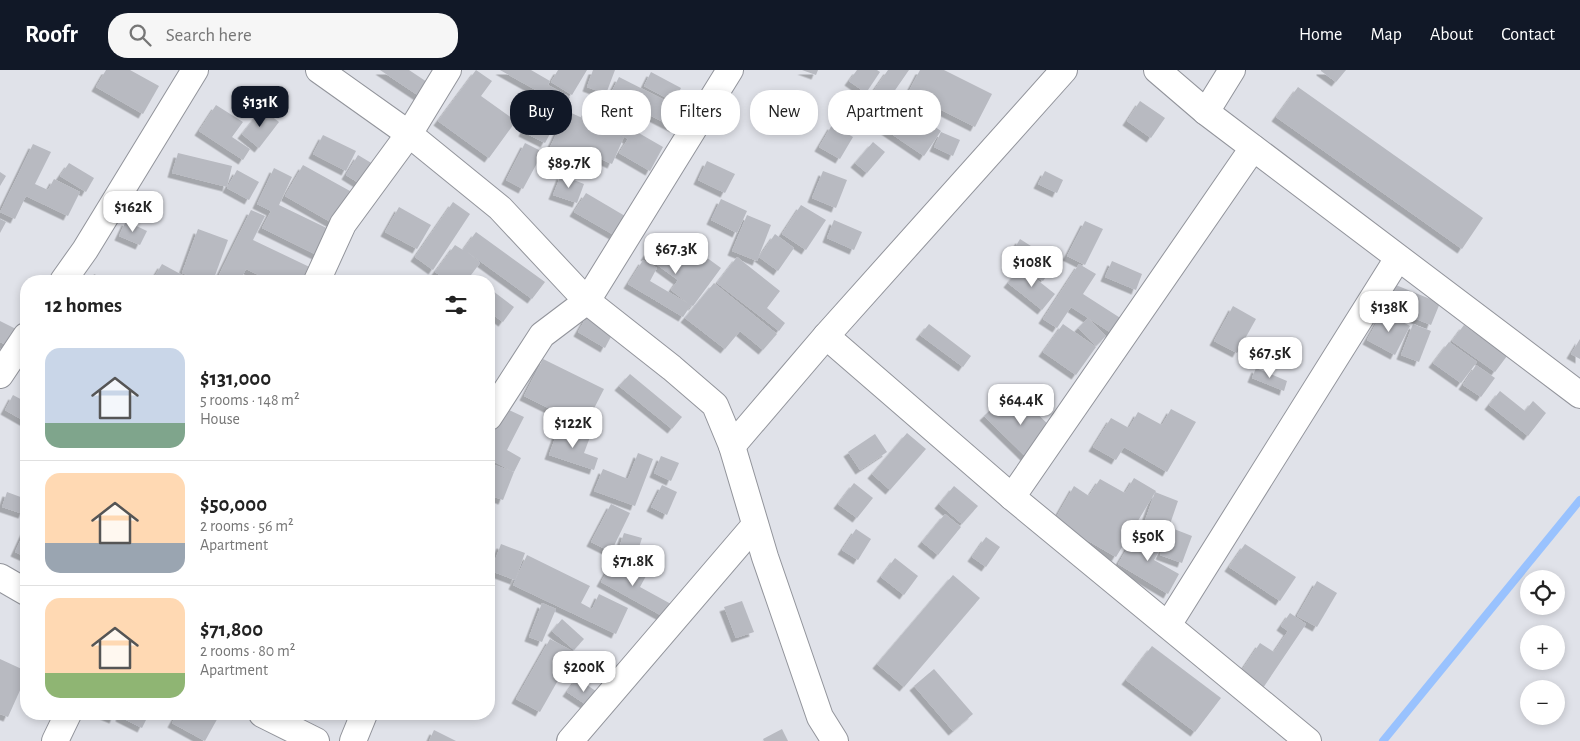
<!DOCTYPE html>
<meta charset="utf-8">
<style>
:root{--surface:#fff;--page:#f6f6f6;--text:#222;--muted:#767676;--line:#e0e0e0;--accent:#111827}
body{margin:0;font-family:"Alegreya Sans",sans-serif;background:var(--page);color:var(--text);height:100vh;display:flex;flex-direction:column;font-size:19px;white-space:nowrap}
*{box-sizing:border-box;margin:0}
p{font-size:16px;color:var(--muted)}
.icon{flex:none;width:28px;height:28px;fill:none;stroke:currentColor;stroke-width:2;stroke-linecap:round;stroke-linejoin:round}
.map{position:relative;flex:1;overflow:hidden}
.details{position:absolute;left:20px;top:205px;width:475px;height:445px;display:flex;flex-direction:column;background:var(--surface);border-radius:20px;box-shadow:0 2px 8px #0003}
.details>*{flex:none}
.guide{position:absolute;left:510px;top:20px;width:475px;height:45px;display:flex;gap:10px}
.buttons{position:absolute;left:1520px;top:500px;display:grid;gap:10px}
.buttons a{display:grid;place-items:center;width:45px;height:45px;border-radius:50%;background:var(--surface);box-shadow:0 2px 8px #0003;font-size:25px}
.price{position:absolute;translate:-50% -42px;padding:0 11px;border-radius:10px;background:#fff;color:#222;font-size:16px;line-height:32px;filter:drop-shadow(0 1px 2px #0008)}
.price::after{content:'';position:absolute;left:50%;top:30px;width:15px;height:11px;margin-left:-8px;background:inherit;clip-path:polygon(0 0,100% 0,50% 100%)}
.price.on{background:var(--accent);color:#fff}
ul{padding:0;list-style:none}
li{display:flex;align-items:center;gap:15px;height:125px;padding:0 25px}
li+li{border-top:1px solid var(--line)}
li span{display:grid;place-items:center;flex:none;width:140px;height:100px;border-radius:15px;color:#555}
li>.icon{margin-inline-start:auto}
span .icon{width:60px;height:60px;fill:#fffc;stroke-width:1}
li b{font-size:21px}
h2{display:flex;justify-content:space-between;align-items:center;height:60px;padding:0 25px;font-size:21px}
.chip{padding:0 18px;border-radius:20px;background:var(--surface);box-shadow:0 2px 8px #0003;font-size:18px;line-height:45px}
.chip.on{background:var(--accent);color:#fff}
header{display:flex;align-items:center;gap:30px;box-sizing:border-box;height:70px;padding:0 25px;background:var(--accent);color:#fff}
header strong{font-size:24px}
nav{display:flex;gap:28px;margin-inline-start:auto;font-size:18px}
.search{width:350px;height:45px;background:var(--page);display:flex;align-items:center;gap:12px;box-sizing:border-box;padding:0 18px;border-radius:20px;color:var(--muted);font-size:19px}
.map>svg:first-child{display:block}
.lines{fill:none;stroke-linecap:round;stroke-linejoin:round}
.stream{stroke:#99c2fe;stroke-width:8}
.building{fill:#b8bac1;filter:url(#shadow)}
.street-casing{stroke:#92949b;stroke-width:28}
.street{stroke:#fff;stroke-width:26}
</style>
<header>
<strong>Roofr</strong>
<div class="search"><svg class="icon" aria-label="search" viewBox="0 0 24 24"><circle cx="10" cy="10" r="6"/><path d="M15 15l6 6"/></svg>Search here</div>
<nav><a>Home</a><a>Map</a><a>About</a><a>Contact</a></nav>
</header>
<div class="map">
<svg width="1580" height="671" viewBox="0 0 1580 671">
<defs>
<filter id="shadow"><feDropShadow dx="-4.5" dy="4.5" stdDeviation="0" flood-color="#0004"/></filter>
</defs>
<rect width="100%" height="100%" fill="#e0e2e9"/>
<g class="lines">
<polyline class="stream" points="1383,671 1580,430"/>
</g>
<g class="building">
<polygon points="106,0 130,0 159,16 143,44 96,17"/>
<polygon points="380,0 409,0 430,14 422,28"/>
<polygon points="476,0 492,11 481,26 516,51 489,88 438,51"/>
<polygon points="500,0 531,0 550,11 548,15 570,27 545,73 523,62 543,24"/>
<polygon points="558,0 587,0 572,25 551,12"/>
<polygon points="593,0 615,0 606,24 587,17"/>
<polygon points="802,0 818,0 816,5"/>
<polygon points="857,0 877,0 880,2 866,23 849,11"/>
<polygon points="888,0 909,0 891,26 941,61 924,86 859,42"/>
<polygon points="920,0 944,0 992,24 975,57 908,23"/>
<polygon points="1321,0 1346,0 1336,12 1321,1"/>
<polygon points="651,2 681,18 674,32 644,16"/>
<polygon points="619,7 684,40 675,58 610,25"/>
<polygon points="1298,17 1483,148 1462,179 1276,47"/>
<polygon points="593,30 628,50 625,55 663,77 650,101 619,83 628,69 585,44"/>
<polygon points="1140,31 1165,48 1151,68 1127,51"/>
<polygon points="216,35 243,52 232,67 250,79 243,90 199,61"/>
<polygon points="262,39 279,52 259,78 242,64"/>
<polygon points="567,41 624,67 612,94 575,77 565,100 544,90"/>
<polygon points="832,55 853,67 840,89 819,77"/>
<polygon points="941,62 960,70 953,86 934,77"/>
<polygon points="323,65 356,81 346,101 313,84"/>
<polygon points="873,72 885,82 867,103 855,93"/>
<polygon points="525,73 543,82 523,119 506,110"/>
<polygon points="33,74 51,82 35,114 48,120 54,109 80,122 68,146 26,126 15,149 0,142"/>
<polygon points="178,83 232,96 227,117 172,103"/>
<polygon points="358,85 378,97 365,117 346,105"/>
<polygon points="707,91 735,104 725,123 698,110"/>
<polygon points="69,93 94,108 86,122 60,106"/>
<polygon points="303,95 359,126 341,158 285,126"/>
<polygon points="274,98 292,107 279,135 339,164 327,190 262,158 271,141 257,134"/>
<polygon points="237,100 259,112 249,130 227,118"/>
<polygon points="823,101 847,110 836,138 812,128"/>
<polygon points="1045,101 1063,110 1057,123 1038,114"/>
<polygon points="0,102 6,106 0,116"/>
<polygon points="561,105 584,114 577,133 553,125"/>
<polygon points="586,123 625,146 614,165 574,142"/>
<polygon points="721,129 747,141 737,163 711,150"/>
<polygon points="453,132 470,144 433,200 415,187"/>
<polygon points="801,135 826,150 806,180 782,164"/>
<polygon points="399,137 431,155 417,179 385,162"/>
<polygon points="251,140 265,146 253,170 320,202 316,211 297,211 288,207 286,211 271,211 246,199 240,211 216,211"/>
<polygon points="747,145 771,155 757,191 732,181"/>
<polygon points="0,149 6,152 0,163"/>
<polygon points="834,150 862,162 854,180 827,168"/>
<polygon points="126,151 147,161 140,175 119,166"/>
<polygon points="1085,151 1103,159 1085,195 1067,186"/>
<polygon points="198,159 228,170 213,211 203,211 182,203"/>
<polygon points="476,162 545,212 532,229 466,181 480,193 471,205 479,211 448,211 435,202 455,175 463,180"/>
<polygon points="775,164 794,178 778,201 759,187"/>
<polygon points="677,166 721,198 693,236 691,235 683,247 628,214 643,190 657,198 650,211 689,234 671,220 678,210 645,186 657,169 668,177"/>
<polygon points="1020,169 1056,192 1043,211 1008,189"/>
<polygon points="737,187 780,221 767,238 785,253 779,261 717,213"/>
<polygon points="1112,191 1142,204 1136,220 1105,207"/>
<polygon points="162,194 186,207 184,211 152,211"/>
<polygon points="1079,194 1096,204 1083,224 1125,251 1116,266 1071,237 1057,258 1043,249"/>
<polygon points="1021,197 1055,224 1042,240 1008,213"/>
<polygon points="94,204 109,211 91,211"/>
<polygon points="1386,211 1440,233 1431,255 1377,233"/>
<polygon points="714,213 777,264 763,280 740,261 725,279 685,248"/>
<polygon points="489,218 514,237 503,252 489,242"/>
<polygon points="1233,236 1256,249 1237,283 1214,271"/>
<polygon points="1383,241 1410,256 1395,285 1367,270"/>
<polygon points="587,246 614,261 605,278 578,262"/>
<polygon points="1088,248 1106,266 1096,276 1078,258"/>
<polygon points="0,251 18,260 10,277 0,272"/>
<polygon points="929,254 971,286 963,297 920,265"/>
<polygon points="1063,254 1096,277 1076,305 1043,282"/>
<polygon points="1413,254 1431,261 1419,292 1401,285"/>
<polygon points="1464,255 1507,286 1495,302 1452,271"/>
<polygon points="1580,269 1580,289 1571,284"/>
<polygon points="1449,272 1477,292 1461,313 1433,293"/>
<polygon points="543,289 604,319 585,356 524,326"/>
<polygon points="1476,295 1495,308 1481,327 1463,315"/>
<polygon points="1256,298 1287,311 1284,321 1252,308"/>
<polygon points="630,304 682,347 672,359 619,316"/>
<polygon points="1500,321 1525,341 1533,331 1546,343 1528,366 1489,335"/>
<polygon points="13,325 26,332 26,352 5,340"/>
<polygon points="1021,328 1055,361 1028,389 984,346 1001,330 1009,339"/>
<polygon points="505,338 524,347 507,380 521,388 514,402 489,389 489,371"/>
<polygon points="1171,339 1196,352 1167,402 1124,377 1116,390 1093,377 1111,348 1129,358 1138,342 1162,355"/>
<polygon points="559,357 590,367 584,383 598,388 594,400 549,385"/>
<polygon points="907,363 926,379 890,420 872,404"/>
<polygon points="875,364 887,382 860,400 848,382"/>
<polygon points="638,383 653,389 635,436 594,421 603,399 628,409"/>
<polygon points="661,386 679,393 671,411 654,403"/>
<polygon points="489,393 514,402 503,430 489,425"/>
<polygon points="1134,408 1156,421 1116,487 1054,451 1074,416 1089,426 1100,409 1125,423"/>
<polygon points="854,413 873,428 857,448 838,434"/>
<polygon points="662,415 677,422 667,445 651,437"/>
<polygon points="954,416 978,436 962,454 939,434"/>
<polygon points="7,422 26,429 26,436 23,444 2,437"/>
<polygon points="1155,422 1178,431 1169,457 1192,466 1182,493 1160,485 1167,468 1142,459"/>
<polygon points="611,434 630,443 611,482 591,472"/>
<polygon points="945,444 961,457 938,485 922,472"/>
<polygon points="26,458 26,487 15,482"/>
<polygon points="1139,458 1164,473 1154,490 1179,504 1168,524 1118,494"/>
<polygon points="856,459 871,469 858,490 842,480"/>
<polygon points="624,463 642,468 635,490 617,484"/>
<polygon points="986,467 1000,477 986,497 972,487"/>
<polygon points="501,474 525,483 515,510 491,501"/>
<polygon points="1245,474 1296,507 1280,531 1229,497"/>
<polygon points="527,485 590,516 581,533 592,539 599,524 628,538 616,564 513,515"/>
<polygon points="895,488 918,506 904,525 881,507"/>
<polygon points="614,489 646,506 640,517 671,534 664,547 601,512"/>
<polygon points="953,505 980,528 904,617 877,594"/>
<polygon points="1317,511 1337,523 1317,557 1297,546"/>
<polygon points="742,531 754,562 736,568 724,537"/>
<polygon points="542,533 556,539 542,572 529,567"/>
<polygon points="1290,543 1306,554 1259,624 1236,609 1260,573 1274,582 1288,561 1281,556"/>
<polygon points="562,549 584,569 574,580 552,561"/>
<polygon points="550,569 574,582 540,642 516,629"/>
<polygon points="1152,576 1221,628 1195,662 1126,610"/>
<polygon points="0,589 26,601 26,607 8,647 0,644"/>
<polygon points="934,599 973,644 953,661 914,616"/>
<polygon points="577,608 600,624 591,638 567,622"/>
<polygon points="102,644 116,644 114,649"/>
<polygon points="121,644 149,644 142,658 120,647"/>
<polygon points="177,644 220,644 205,671 172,653"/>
<polygon points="782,659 788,671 764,671 763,669"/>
<polygon points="434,660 456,671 429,671"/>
</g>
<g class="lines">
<g class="street-casing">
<g id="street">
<polyline points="319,0 409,64 500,138 587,231 672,298 715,335 732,376 765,487 820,647 835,671"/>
<polyline points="1157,0 1206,42 1580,325"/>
<polyline points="1206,42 1232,0"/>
<polyline points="63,211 85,180 195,0"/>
<polyline points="317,211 343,154 409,64 448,0"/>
<polyline points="826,266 1012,427 1308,671"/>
<polyline points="0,305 26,266"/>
<polyline points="489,347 542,265 587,231 730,0"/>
<polyline points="732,376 826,266 1064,0"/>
<polyline points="1012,427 1253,78"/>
<polyline points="0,507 26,522"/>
<polyline points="1168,555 1398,188"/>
<polyline points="262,644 316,671"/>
<polyline points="55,671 68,644"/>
<polyline points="353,671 364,644"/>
<polyline points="570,671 755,455"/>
</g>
</g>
<use href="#street" class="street"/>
</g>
</svg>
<div class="buttons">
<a><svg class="icon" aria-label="locate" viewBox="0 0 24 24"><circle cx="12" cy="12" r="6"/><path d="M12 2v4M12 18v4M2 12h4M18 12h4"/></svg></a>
<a>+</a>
<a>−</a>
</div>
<b class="price on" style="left:260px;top:58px">$131K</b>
<b class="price" style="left:569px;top:119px">$89.7K</b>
<b class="price" style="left:133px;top:163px">$162K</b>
<b class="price" style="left:676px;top:205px">$67.3K</b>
<b class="price" style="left:1032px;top:218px">$108K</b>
<b class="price" style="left:1389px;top:263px">$138K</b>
<b class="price" style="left:1270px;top:309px">$67.5K</b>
<b class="price" style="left:1021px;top:356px">$64.4K</b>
<b class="price" style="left:573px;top:379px">$122K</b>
<b class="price" style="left:1148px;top:492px">$50K</b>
<b class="price" style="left:633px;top:517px">$71.8K</b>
<b class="price" style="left:584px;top:623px">$200K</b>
<div class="guide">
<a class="chip on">Buy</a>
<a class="chip">Rent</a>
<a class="chip">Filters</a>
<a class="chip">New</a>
<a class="chip">Apartment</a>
</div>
<section class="details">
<h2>12 homes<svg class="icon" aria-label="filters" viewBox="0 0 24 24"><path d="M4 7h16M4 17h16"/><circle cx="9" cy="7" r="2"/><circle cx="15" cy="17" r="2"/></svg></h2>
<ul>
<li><span style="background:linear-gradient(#c9d6e8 75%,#7fa58c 0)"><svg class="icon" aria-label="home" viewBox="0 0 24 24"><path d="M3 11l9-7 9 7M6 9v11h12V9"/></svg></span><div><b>$131,000</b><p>5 rooms · 148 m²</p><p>House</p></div></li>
<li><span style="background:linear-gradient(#ffd9b3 70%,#9aa5b1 0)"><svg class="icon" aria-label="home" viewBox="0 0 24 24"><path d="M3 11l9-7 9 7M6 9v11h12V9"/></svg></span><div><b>$50,000</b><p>2 rooms · 56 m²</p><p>Apartment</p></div></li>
<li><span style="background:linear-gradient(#ffd9b3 75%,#8fb573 0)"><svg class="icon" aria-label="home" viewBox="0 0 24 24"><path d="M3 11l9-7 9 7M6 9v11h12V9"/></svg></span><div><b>$71,800</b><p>2 rooms · 80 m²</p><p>Apartment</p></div></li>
</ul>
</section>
</div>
